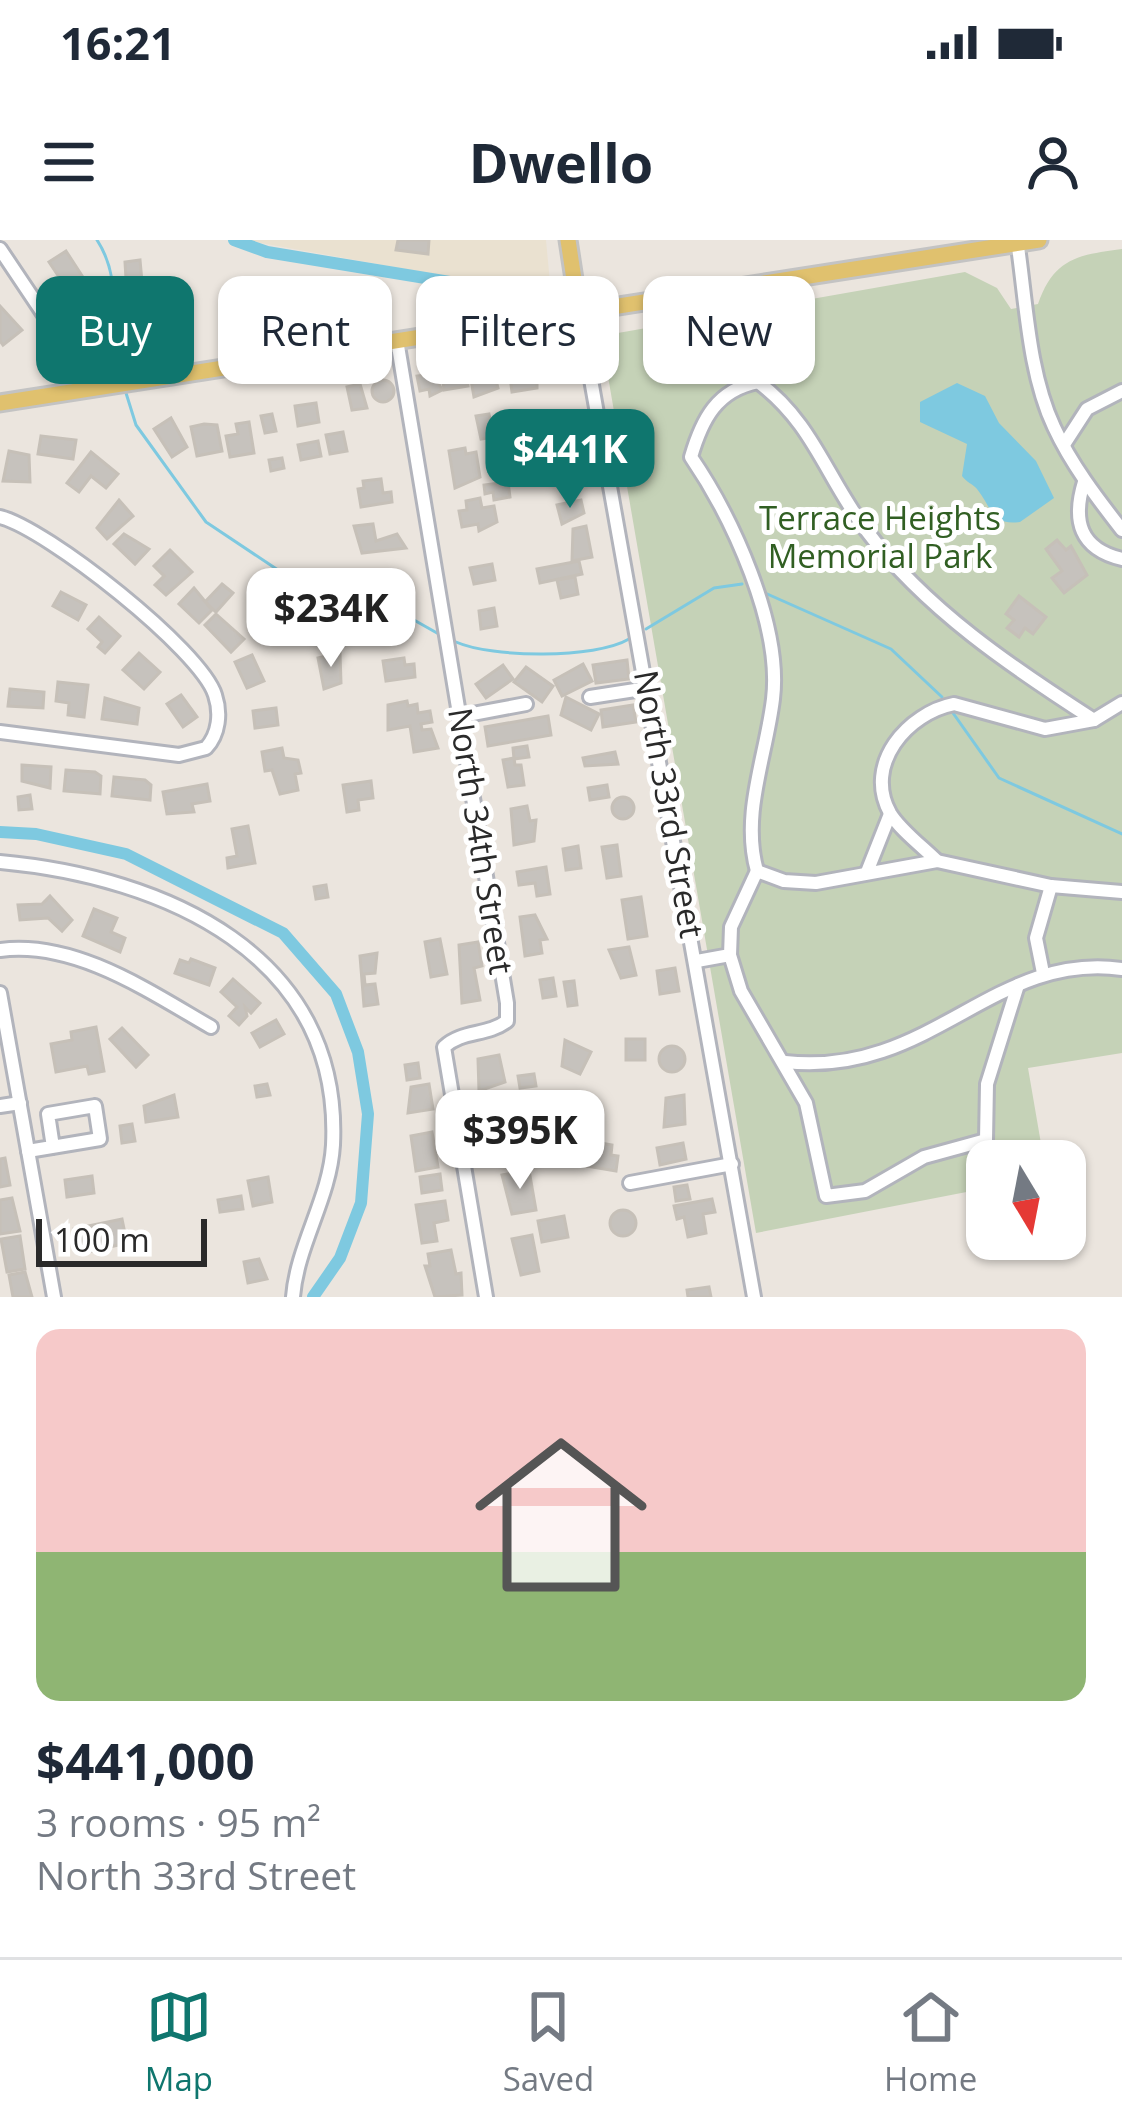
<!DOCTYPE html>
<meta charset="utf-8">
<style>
:root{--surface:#fff;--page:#f2f2f3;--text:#1f2937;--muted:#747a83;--line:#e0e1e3;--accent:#0f766e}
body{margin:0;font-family:"Open Sans",sans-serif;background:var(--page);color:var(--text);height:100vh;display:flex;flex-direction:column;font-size:45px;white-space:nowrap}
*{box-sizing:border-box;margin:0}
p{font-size:39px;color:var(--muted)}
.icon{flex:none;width:66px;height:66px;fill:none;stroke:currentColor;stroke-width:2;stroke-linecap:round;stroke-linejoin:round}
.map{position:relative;height:1057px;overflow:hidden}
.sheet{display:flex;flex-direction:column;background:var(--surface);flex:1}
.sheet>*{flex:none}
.hud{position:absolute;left:36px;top:36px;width:1050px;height:108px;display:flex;gap:24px}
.needle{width:78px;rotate:170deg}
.tools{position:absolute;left:966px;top:900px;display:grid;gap:24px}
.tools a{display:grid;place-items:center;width:120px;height:120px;border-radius:24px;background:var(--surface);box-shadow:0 3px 9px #0004;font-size:60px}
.scale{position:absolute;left:36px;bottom:30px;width:171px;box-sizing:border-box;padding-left:12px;border:6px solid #2a2a2a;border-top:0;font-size:33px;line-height:42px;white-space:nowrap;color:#2a2a2a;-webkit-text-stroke:9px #fff;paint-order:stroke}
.price{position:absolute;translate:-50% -102px;padding:0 27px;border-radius:24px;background:#fff;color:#222;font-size:39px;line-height:78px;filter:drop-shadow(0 3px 6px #0008)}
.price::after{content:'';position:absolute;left:50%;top:72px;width:36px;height:27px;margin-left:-18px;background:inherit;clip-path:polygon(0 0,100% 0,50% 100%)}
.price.selected{background:var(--accent);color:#fff}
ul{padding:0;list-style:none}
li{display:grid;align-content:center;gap:24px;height:636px;padding:0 36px}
li span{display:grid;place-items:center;height:372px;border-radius:24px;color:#555}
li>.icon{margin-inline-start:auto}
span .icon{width:216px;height:216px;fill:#fffc;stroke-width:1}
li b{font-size:51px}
.pill{padding:0 42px;border-radius:24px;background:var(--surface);box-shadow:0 3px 9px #0004;font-size:42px;line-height:108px}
.pill.selected{background:var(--accent);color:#fff}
.status{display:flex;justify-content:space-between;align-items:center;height:84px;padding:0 60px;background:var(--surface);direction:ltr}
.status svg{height:33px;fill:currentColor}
header{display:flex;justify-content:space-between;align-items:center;height:156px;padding:0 36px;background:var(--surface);font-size:54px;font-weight:700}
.tabs{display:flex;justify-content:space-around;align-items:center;height:168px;border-top:3px solid var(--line);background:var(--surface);font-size:33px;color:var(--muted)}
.tabs a{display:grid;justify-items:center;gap:6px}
.tabs .selected{color:var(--accent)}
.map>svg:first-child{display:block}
.education{fill:#eae1d0}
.cemetery{fill:#c5d2b7}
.water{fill:#7ec9e0}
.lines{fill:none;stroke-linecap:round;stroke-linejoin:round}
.stream{stroke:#7ec9e0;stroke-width:3}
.canal{stroke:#7ec9e0;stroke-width:12}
.building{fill:#c6c2bd;stroke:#c6c0b8;stroke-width:3}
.minor-casing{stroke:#b2b4bc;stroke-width:18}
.major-casing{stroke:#c3c3c3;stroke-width:21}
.minor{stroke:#fff;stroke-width:12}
.major{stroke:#e0c16e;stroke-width:15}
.labels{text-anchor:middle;stroke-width:10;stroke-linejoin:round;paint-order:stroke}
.park-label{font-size:33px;fill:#315f23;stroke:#fff}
.street-label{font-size:33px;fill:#2a2a2a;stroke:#fff}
</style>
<div class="status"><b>16:21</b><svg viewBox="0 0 49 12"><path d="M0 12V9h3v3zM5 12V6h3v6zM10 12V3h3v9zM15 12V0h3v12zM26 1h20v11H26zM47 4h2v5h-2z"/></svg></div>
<header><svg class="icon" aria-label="menu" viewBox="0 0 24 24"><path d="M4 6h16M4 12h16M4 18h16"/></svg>Dwello<svg class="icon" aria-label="person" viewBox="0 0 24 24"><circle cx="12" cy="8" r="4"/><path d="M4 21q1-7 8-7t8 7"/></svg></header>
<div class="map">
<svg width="1122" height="1057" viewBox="0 0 1122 1057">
<rect width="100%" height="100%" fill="#ebe5de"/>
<polygon class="education" points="244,0 546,0 550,43 545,54"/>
<path class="cemetery" d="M1122,9V813L1028,828L1044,921H987V948L756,993L601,96L965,32L997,48L1011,69L1038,64C1054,18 1078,15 1122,9Z"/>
<path class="water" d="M957,143L985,156L999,183L1036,221L1054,258L1020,282C991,286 991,266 977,249C973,244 966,242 962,236L967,204L920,182V162Z"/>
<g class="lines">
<g class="stream">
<path d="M97,0C125,43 107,87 120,134"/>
<polyline points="126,153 136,185 206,282 284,334 352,345 437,393"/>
<polyline points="765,353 891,409 942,457"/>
<polyline points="646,389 714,348 742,344"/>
<path d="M456,402C492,418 595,419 629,399"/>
<polyline points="953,473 999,538 1122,594"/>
</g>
<g class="canal">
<polyline points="234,0 267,12 468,45"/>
<polyline points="0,592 36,594 126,614 283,693 336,754 358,812 368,874 361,963 340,1018 313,1057"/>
</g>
</g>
<g class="building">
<polygon points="398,0 429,0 428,14 396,10"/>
<polygon points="66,11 88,45 71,55 49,22"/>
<polygon points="140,20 143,53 127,55 125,22"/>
<polygon points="166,57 168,76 140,74 139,59"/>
<polygon points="0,66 22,90 3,105 0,101"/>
<polygon points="537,126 537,148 512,152 509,130"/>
<polygon points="466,130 468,146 444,150 442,134"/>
<polygon points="488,130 494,132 498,148 474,157 471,140"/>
<polygon points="434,134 442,150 430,156 429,149 420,151 417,136"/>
<circle cx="383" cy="151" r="11"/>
<polygon points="360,144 367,168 352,170 347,147"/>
<polygon points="316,163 319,182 298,186 295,166"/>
<polygon points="272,174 276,191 265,193 261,176"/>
<polygon points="489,174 494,197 481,199 476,176"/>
<polygon points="171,178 187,207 172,217 154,189"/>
<polygon points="249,182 254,213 230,217 226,196 238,194 236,184"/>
<polygon points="204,184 217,185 222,211 197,216 191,187"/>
<polygon points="343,192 347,211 330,214 326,195"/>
<polygon points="540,193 543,210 516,216 513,199"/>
<polygon points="41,196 76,200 73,219 38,214"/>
<polygon points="318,201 321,216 301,220 298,205"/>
<polygon points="571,204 575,229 553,233 549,208"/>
<polygon points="465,208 466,214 476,212 480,237 455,248 449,211"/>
<polygon points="9,211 29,215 30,242 3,241"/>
<polygon points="91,212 118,234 106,248 91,236 79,252 67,243"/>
<polygon points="282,218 284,228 271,231 269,220"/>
<polygon points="381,239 383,253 391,252 392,262 361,267 358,249 364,248 363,241"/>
<polygon points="508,242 510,257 494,260 493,252 485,254 484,245"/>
<polygon points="480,258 482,268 494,266 497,282 479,291 478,284 462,287 459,271 467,270 466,261"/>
<polygon points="119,260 133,276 107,299 97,288"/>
<polygon points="581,260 584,273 562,284 557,265"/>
<polygon points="373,284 376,301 397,294 406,308 362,313 354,286"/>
<polygon points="586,286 592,317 572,321 573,289"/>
<polygon points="124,294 149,309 135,324 114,304"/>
<polygon points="1057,300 1066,310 1071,306 1087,335 1064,353 1052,338 1062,331 1046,309"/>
<polygon points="170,310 192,332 166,355 155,345 164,336 154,326"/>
<polygon points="579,321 582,334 540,343 537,329"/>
<polygon points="492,324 495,340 474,344 470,328"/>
<polygon points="575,337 578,354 561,358 557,340"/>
<polygon points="222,344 233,353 216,372 205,362"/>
<polygon points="194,348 212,370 199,383 179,364"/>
<polygon points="61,352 86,365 78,380 53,366"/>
<polygon points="1019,356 1046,377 1033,394 1025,388 1019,397 1007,388 1014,380 1006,374"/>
<polygon points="309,361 325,383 321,387 326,394 319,400 297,370"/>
<polygon points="494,368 497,386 481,389 479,371"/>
<polygon points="363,370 402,385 396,400 357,385"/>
<polygon points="216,374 244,399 231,412 205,385"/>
<polygon points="99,377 120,396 105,413 98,407 102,402 88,389"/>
<polygon points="139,413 160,432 144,449 123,430"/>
<polygon points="340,413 341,443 324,449 318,418"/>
<polygon points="252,415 264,441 247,448 235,422"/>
<polygon points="404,418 405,425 414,424 415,437 386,441 383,421"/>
<polygon points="627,420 629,439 596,443 593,425"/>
<polygon points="583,424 592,441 562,456 554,440"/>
<polygon points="503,425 513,439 486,458 476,444"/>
<polygon points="526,427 553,446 542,462 514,442"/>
<polygon points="58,442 88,445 84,477 68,475 69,463 56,461"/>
<polygon points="10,449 44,452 43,468 8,466"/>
<polygon points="181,455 197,477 183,487 167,464"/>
<polygon points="566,457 599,474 591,490 561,475"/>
<polygon points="105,458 139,468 137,484 102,479"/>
<polygon points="407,461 408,466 417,464 418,473 430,471 432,482 421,484 422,490 431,489 438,508 414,512 410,486 388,490 388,465"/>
<polygon points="633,465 636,482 603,487 601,470"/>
<polygon points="276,468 278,485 255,488 253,471"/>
<polygon points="548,476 551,495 488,506 485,487"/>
<polygon points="527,506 529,517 514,519 513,508"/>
<polygon points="282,508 284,518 298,520 301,533 295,534 298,550 280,554 272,530 265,531 262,512"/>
<polygon points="615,512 618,524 585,526 583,518"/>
<polygon points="514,518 515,525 521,525 524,545 508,547 503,520"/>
<polygon points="22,525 51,527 50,548 22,541"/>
<polygon points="66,530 95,532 101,536 100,554 64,551"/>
<polygon points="114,537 145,540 151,545 150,560 112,556"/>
<polygon points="371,541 373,558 358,560 359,570 347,572 343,545"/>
<polygon points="207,544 210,561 192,564 194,572 167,574 163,552"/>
<polygon points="607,545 609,557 590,560 588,548"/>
<polygon points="30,555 32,569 19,570 18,557"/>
<circle cx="623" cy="568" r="11"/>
<polygon points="527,566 530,581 536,580 534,601 514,605 511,569"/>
<polygon points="248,586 255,623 228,628 227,618 237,616 232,589"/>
<polygon points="617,605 621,636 607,638 602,607"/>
<polygon points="578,606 581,628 566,630 563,609"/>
<polygon points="546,627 550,654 537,656 535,643 519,645 517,632"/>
<polygon points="326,645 328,657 316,659 314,647"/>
<polygon points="50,656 72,680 62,691 48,678 20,680 18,665 42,664"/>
<polygon points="641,657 647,696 628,699 622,660"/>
<polygon points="94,669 117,678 111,692 125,698 120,712 83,696"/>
<polygon points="535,675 547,699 540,700 542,713 525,716 520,677"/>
<polygon points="440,699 447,734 431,737 425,702"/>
<polygon points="478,702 482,726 474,728 480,760 462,763 459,705"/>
<polygon points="629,707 636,735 621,738 609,710"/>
<polygon points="377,713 375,733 364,734 365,745 375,744 378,764 364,766 360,716"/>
<polygon points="191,719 215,728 209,745 175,733 180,720 189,723"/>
<polygon points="675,728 679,751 660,754 657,731"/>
<polygon points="553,738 556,756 543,758 540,740"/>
<polygon points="233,739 260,763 251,773 245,767 247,776 239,785 229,776 237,767 221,752"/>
<polygon points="574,741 577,765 568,766 564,742"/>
<polygon points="276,780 284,794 260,807 252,793"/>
<polygon points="96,787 104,831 89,834 87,826 56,832 51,804 72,800 71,792"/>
<polygon points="122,788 148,815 136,827 110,799"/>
<rect x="626" y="799" width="19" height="21"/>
<polygon points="565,800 591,812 580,834 562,826"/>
<circle cx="672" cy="819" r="13"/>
<polygon points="499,815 505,842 479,851 478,819"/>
<polygon points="418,823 420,838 407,840 405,825"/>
<polygon points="534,834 536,846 520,848 518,836"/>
<polygon points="267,844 270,855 257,857 255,846"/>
<polygon points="429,844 433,869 408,873 411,847"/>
<polygon points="174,855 178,877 146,882 144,866"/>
<polygon points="684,855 685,884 664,887 666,858"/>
<polygon points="501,858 505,881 491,884 487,860"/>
<polygon points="560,870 577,872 575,887 558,885"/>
<polygon points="132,884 135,901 122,903 120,886"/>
<polygon points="432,892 438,927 416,931 411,896"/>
<polygon points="583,900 612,905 611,915 618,916 616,931 586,926"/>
<polygon points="683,903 686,919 660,925 657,908"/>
<polygon points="5,918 10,945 0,947 0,919"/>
<polygon points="529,930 536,970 512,974 502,935"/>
<polygon points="440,934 442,950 422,953 420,937"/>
<polygon points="92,936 94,953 67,957 65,940"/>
<polygon points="268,937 272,962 253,966 248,941"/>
<polygon points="687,945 690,959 676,961 674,947"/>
<polygon points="241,956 243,969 220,972 218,960"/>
<polygon points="12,958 20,991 0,994 0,960"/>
<polygon points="712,959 715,972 703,974 706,993 688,997 684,977 677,979 674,966"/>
<polygon points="445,961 448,980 434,983 437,1001 422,1003 416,965"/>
<circle cx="623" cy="983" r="13"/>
<polygon points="564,976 568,997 542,1002 538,981"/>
<polygon points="122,979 127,1003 79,1014 74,989"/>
<polygon points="532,995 539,1031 521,1035 512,999"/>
<polygon points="20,996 25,1029 7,1032 1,999"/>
<polygon points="451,1010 456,1034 461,1033 462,1055 435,1057 425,1026 430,1026 428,1014"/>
<polygon points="259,1019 267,1039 248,1043 244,1022"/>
<polygon points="25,1032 32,1057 13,1057 9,1035"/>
<polygon points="709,1047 711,1057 688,1057 687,1050"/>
</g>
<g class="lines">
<g class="minor-casing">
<g id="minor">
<path d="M1017,0C1026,59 1028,132 1054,187C1071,224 1097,258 1122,290"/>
<polyline points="0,9 93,148"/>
<polyline points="579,72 754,1057"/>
<path d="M397,100L507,763V781C487,796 462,790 444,807L486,1057"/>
<polyline points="1065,203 1087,169 1122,151"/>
<path d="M1084,242C1072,281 1080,309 1122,319"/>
<path d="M0,277C46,288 201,410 215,455C221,473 219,494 206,508L179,515L0,492"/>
<polyline points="590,457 648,448"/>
<polyline points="462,476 526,464"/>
<path d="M937,621C923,607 900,590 890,573C863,524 908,473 954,464L1045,489L1094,480"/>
<path d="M0,622C164,637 342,714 333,905C330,958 297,1005 293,1057"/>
<path d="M757,631C741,574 766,517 773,459C782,385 732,277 691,217C702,179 717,150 758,142C813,183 826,237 866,290C925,369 1013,428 1094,480L1122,463"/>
<polyline points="867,632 890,574"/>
<path d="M0,710C75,700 150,752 211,787"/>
<polyline points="730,715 741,751 806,863 826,956 865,951 924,917 986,900 987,844 1018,745"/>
<polyline points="697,721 730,715 731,687 757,631 784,641 816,643 937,621 1051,646 1122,652"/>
<polyline points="1043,733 1036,698 1051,646"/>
<polyline points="0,753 54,1057"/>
<path d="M785,822C930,838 993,711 1122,729"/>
<polyline points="0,866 20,863"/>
<polyline points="28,911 100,899 95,866 48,874 53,907"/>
<polyline points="630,943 732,924"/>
</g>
</g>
<g class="major-casing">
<g id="major">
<polyline points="568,0 579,72"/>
<polyline points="0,163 1039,0"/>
</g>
</g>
<use href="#minor" class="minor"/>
<use href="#major" class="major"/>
</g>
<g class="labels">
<g class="park-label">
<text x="880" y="290">Terrace Heights<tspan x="880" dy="38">Memorial Park</tspan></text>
</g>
<g class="street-label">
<text transform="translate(669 564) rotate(80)" y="12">North 33rd Street</text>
<text transform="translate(481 601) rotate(81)" y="12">North 34th Street</text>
</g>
</g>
</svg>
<div class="tools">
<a><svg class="needle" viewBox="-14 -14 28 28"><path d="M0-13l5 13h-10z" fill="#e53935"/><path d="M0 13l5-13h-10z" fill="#747a83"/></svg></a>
</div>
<div class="scale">100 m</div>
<b class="price selected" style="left:570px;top:271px">$441K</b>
<b class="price" style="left:331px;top:430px">$234K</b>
<b class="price" style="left:520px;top:952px">$395K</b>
<div class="hud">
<a class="pill selected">Buy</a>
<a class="pill">Rent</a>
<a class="pill">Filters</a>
<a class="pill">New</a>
</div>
</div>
<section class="sheet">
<ul>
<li><span style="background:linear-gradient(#f6c9c9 60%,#8fb573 0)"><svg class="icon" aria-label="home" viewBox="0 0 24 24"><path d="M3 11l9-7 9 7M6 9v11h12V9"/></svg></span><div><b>$441,000</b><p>3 rooms · 95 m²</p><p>North 33rd Street</p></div></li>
</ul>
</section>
<nav class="tabs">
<a class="selected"><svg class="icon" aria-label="map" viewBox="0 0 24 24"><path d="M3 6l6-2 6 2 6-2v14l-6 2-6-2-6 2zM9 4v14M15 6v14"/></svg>Map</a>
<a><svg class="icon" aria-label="saved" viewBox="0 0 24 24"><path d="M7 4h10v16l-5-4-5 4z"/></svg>Saved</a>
<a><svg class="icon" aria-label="home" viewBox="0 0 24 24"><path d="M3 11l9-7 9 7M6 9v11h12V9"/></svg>Home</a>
</nav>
